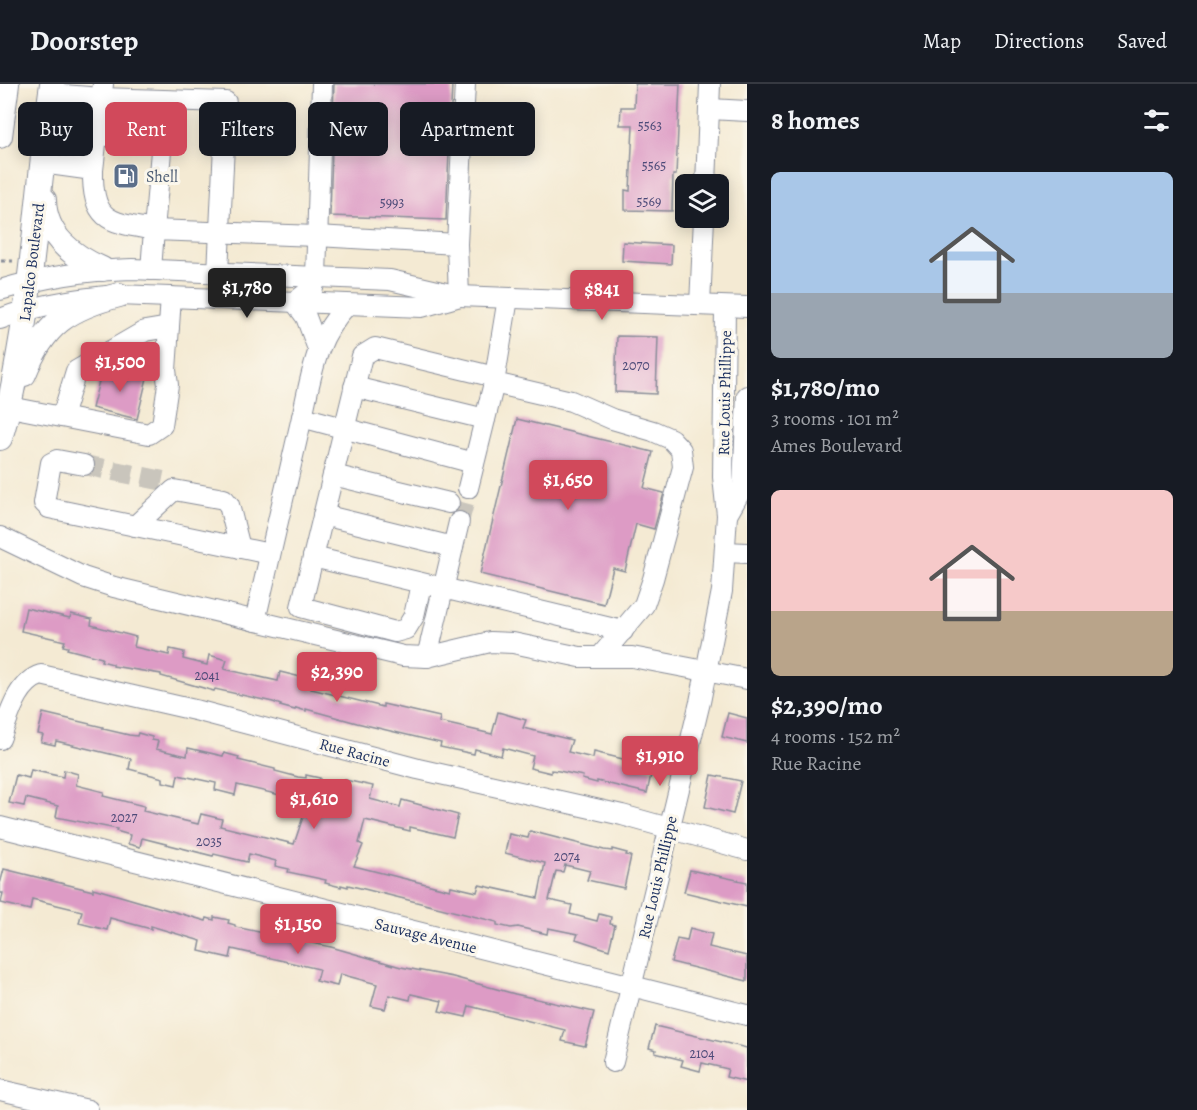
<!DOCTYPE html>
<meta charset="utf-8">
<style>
:root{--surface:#171b24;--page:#20242c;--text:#f1f3f6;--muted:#9ea1a6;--line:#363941;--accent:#d1495b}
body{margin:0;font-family:Alegreya,serif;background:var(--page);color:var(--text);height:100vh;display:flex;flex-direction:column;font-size:22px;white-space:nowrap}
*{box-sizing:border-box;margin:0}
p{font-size:20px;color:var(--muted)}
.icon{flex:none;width:33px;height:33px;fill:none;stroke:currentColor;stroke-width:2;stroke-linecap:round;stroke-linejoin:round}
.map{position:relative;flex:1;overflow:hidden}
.panel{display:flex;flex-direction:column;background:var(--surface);width:450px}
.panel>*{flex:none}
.guide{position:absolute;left:18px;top:18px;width:570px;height:54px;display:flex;gap:12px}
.fabs{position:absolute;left:675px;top:90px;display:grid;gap:12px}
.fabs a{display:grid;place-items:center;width:54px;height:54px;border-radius:9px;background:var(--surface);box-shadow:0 3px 15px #0003;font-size:30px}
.price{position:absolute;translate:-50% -51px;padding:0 14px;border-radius:6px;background:var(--accent);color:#fff;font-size:20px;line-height:39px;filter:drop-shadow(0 2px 3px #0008)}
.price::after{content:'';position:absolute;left:50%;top:36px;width:18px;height:14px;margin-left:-9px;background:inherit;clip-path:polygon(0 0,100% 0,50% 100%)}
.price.current{background:#222;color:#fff}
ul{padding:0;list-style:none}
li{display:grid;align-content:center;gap:12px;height:318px;padding:0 24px}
li span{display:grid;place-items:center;height:186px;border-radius:9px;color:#555}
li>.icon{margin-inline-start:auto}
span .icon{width:108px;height:108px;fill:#fffc;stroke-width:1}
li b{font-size:26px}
h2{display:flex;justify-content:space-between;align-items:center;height:72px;padding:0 24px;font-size:26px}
.pill{padding:0 21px;border-radius:9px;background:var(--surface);box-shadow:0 3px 15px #0003;font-size:21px;line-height:54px}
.pill.current{background:var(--accent);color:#fff}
header{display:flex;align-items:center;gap:36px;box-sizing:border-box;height:84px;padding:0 30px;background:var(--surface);border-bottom:2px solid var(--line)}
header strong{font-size:28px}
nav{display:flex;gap:33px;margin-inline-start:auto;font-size:21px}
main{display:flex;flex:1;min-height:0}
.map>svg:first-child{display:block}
.building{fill:#dd9bc5}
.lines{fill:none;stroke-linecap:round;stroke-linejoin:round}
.minor-tunnel{stroke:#c9c5bc;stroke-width:20;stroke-dasharray:20 10;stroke-linecap:butt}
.minor-casing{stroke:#888c98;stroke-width:22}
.major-casing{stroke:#888c98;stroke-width:26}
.path{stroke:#888c98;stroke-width:3;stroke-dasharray:4.5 4.5;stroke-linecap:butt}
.minor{stroke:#fff;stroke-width:20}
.major{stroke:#fff;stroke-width:24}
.labels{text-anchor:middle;stroke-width:6;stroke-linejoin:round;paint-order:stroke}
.number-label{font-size:14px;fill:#4c4a78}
.service-label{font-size:16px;fill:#4e5e75;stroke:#fbf7ec;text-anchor:start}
.street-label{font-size:16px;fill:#1b2f5e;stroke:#fbf7ec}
</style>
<header>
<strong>Doorstep</strong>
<nav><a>Map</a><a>Directions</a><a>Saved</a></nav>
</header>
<main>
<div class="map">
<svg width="747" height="1026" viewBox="0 0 747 1026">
<rect width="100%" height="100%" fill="#fbf7ec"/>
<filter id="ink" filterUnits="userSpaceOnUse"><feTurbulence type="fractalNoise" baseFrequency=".0167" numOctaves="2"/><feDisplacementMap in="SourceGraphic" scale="12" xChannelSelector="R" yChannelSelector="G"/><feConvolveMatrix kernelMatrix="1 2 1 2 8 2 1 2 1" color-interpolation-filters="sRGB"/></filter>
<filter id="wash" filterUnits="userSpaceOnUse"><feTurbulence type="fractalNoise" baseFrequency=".008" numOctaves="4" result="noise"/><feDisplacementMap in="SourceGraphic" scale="24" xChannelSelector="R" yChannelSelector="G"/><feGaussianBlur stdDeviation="1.35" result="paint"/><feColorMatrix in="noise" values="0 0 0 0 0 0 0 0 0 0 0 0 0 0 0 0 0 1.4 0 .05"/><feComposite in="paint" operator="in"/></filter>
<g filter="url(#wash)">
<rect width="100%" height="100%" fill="#f4ead3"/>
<g id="blocks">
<g class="building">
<polygon points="334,0 452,0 446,136 330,132"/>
<polygon points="635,0 680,0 676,91 673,91 672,127 625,126 625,106 630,107 633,41 620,41 621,23 634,23"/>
<polygon points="623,158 672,161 671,180 622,177"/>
<polygon points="617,252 658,253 656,310 615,308"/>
<polygon points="106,283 147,294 137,335 92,324 102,286"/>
<polygon points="517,335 653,368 644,404 664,409 654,445 636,440 625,487 613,484 604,520 480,490"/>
<polygon points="26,524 70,534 71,530 92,535 91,541 136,553 134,563 169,571 170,565 184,568 183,575 207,581 209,571 227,576 224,585 278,597 280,588 313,596 311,605 383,623 383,620 431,631 440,633 439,638 492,650 498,628 526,636 523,644 572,656 568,668 593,674 594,668 627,676 626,679 652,686 647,709 597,697 597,699 582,695 583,692 559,687 551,686 551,689 530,684 533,672 503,664 501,672 475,665 474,670 440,663 441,659 357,639 306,625 306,627 296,624 295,626 280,622 281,621 273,618 215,605 214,607 161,592 161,590 113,582 113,580 101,577 102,574 67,565 68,563 63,562 65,557 21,547"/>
<polygon points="43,629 103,643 103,645 129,651 137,652 138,649 152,653 152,656 158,657 156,665 187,672 188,664 223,672 224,669 239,673 238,676 275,685 275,687 298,693 306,694 306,691 320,694 319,697 344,703 345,696 373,702 370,715 400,723 402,716 458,731 453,753 410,743 410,747 365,736 359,759 363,761 354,782 450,806 451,802 477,808 479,801 538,814 545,779 505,769 509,750 528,754 530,747 604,766 612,767 612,765 627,769 626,771 631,772 624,804 587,796 590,787 565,781 563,788 556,787 549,816 572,821 570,830 597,837 599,830 611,833 610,840 615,841 609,866 576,855 578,850 548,844 547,850 518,843 511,844 497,841 497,838 348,801 348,803 341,801 341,803 325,799 326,796 288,788 289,785 275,782 276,777 249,770 247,778 214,770 213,772 142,754 140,763 128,760 130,751 116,747 117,745 56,733 58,722 26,714 24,722 9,719 16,691 29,694 31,686 63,693 64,686 78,690 76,701 104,708 103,712 144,722 143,727 198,740 201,730 222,735 220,742 294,760 305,727 290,724 293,714 237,701 235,711 215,706 216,699 178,691 176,701 163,698 163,694 129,685 131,675 56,657 55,661 41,658 43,651 38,650"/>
<polygon points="728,629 747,634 747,659 722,653"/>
<polygon points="712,691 741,697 733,730 705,723"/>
<polygon points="4,785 93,807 93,804 206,837 207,834 214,836 214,833 229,836 228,839 235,841 235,843 331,863 401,883 453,893 515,910 594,928 585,962 562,957 565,946 469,922 466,933 439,927 442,917 411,910 410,916 389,911 385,925 371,922 377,900 340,890 337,902 316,897 319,885 232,865 230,874 199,867 201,857 151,842 151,845 110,834 107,846 79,839 82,827 32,815 30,826 1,819 3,809 0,809 0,800"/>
<polygon points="690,786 747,798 747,823 684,808"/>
<polygon points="690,844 712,850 709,863 747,872 747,897 671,878 677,855 687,857"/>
<polygon points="655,942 747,964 747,998 726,993 728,985 702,979 700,987 681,982 683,976 655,969 656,966 649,964"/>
</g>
</g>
</g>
<g filter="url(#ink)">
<use href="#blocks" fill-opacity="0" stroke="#888c98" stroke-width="1.5"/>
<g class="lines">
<g class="minor-tunnel">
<polyline points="84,381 164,397"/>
<polyline points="459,438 468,404"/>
</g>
<g class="minor-casing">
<g id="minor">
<polyline points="51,10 101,14 226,18 218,189"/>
<polyline points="710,25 747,27"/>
<polyline points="97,51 103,0"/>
<path d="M42,79L93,86C92,138 110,138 154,146L162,56L97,51L93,86"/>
<polyline points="706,100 710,0"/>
<polyline points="457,160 465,0"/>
<polyline points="151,186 154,146 317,152 457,160 459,212"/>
<path d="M0,206C44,193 86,186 132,185L390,196L459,212L747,223"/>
<polyline points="508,214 494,299 571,317 612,335 653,347 671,355 681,366 683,383 653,495 644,521 600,573"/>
<path d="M347,221C315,255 312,290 302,333L474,379"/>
<polyline points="700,221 704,134"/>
<path d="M0,235C39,220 78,214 119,211L422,223L457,213"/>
<polyline points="318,265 306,233 295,218 313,204 316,193 322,0"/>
<polyline points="354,303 485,335"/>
<polyline points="10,323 149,350 162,341 168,301 166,286 171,213"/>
<polyline points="62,333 76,287 145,247 169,243"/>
<polyline points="84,381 57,376 51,379 44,419 49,424 270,470"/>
<polyline points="333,391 449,419"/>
<polyline points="468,404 494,299"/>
<polyline points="323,431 453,463"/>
<polyline points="727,431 743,403 747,312"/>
<polyline points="135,442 174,406 224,415 229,421 240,464"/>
<polyline points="0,453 83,493 114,503 403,572 427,573 490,558 513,559 580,573 632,573 747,595"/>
<polyline points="725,468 747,469"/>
<polyline points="313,473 623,547"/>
<polyline points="421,500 414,532 406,545 395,548 301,523 362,272 375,264 495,293"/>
<polyline points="255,537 302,333"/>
<polyline points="427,573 459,438"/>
<path d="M0,655C9,633 16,599 41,591L199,627L418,685L622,731L747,766"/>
<polyline points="0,743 747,931"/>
<polyline points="613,978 700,618 722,507 727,431 723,393 725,223"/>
<polyline points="0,1006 88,1026"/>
</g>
</g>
<g class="major-casing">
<g id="major">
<polyline points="0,52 7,0"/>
<path d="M44,116C45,152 72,172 102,185"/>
<path d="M24,290C44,240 68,224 119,211"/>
<path d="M0,354C11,320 16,286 22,251C35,168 40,83 52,0"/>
</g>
</g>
<polyline class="path" points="1,177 13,177"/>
<use href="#minor" class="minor"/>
<use href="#major" class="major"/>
</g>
</g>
<defs>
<g id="fuel-square" transform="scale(1.35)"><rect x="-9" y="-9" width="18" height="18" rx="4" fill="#5c6f8a" stroke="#fbf7ec"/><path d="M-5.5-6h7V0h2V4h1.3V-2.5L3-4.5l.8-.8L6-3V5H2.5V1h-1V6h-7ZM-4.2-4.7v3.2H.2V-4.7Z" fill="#fff"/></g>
</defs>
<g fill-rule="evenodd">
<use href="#fuel-square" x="126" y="92"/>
</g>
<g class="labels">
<g class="number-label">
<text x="650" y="46">5563</text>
<text x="654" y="86">5565</text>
<text x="649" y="122">5569</text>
<text x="392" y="123">5993</text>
<text x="636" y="286">2070</text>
<text x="207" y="596">2041</text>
<text x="124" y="738">2027</text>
<text x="209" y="762">2035</text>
<text x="567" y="777">2074</text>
<text x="702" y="974">2104</text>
</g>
<g class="service-label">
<text x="146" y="98">Shell</text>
</g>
<g class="street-label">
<text transform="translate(31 178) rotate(-83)" y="6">Lapalco Boulevard</text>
<text transform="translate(724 309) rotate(-89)" y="6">Rue Louis Phillippe</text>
<text transform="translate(355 668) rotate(15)" y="6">Rue Racine</text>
<text transform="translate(657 793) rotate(-77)" y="6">Rue Louis Phillippe</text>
<text transform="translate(426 851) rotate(14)" y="6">Sauvage Avenue</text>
</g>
</g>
</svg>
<div class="fabs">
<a><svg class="icon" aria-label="layers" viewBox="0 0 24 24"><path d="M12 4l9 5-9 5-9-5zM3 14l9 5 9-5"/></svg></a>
</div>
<b class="price current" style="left:247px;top:235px">$1,780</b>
<b class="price" style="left:602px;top:237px">$841</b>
<b class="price" style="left:120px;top:309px">$1,500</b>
<b class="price" style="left:568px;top:427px">$1,650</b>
<b class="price" style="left:337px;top:619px">$2,390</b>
<b class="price" style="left:660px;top:703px">$1,910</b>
<b class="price" style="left:314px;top:746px">$1,610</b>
<b class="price" style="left:298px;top:871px">$1,150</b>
<div class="guide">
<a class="pill">Buy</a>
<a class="pill current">Rent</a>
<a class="pill">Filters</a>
<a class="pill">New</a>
<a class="pill">Apartment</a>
</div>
</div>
<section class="panel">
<h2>8 homes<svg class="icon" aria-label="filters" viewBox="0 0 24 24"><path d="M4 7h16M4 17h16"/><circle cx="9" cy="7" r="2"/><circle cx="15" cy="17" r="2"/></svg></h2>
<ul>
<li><span style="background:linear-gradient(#a9c7e8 65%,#9aa5b1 0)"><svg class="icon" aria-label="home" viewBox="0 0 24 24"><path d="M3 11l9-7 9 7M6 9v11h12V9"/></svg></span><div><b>$1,780/mo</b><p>3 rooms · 101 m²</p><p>Ames Boulevard</p></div></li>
<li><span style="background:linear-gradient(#f6c9c9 65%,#b9a48a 0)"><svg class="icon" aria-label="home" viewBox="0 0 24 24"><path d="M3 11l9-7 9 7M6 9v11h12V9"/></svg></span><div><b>$2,390/mo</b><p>4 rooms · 152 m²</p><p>Rue Racine</p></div></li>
</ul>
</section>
</main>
